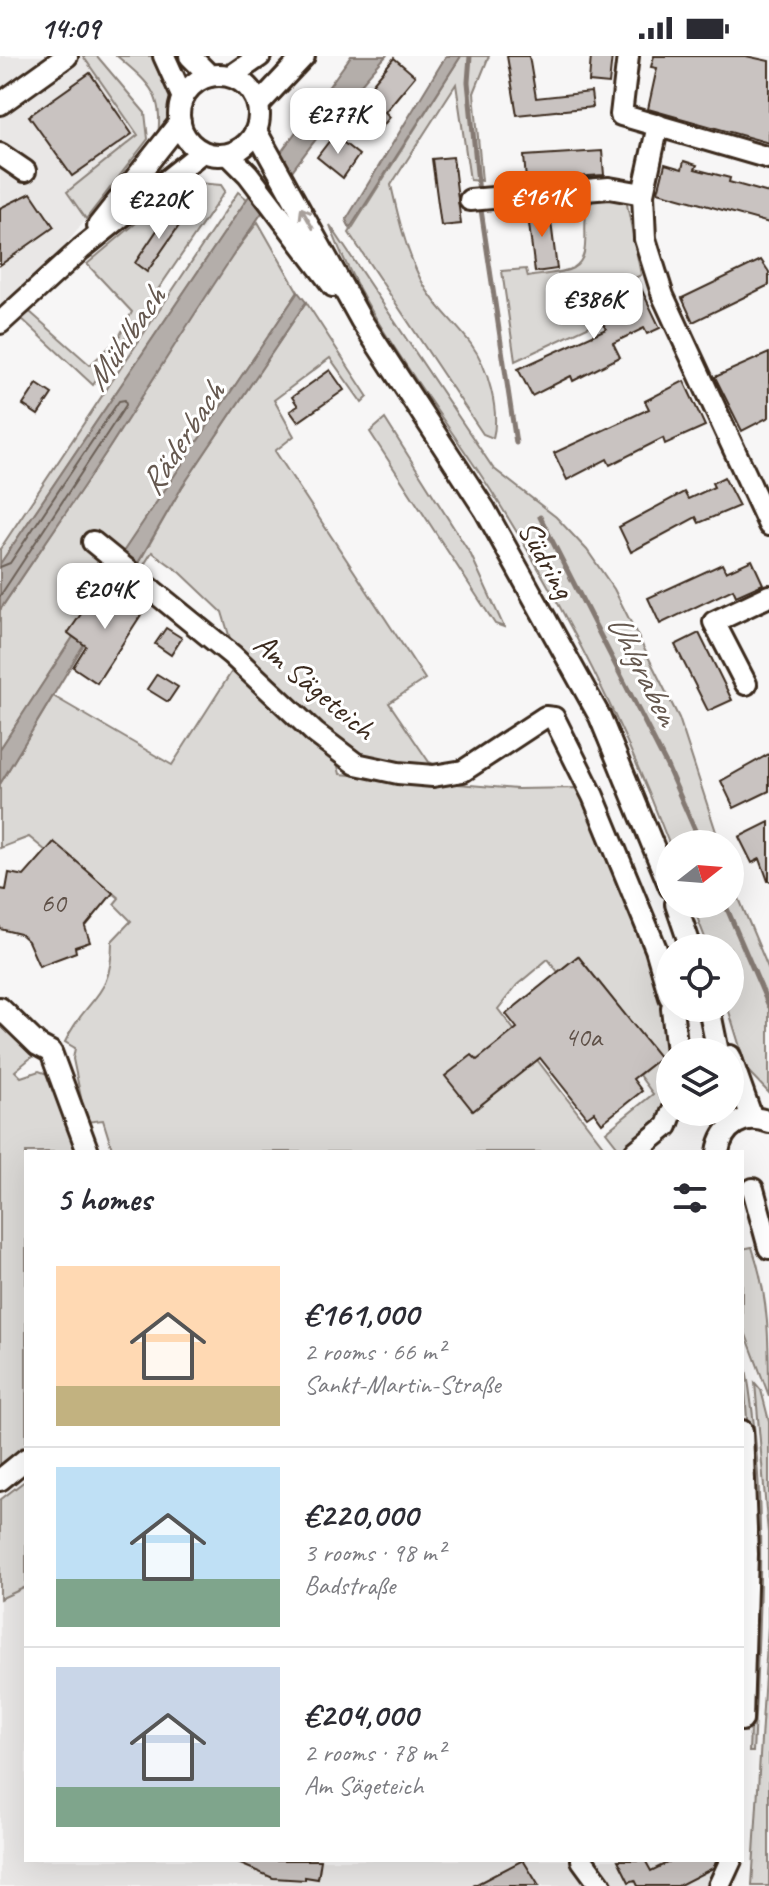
<!DOCTYPE html>
<meta charset="utf-8">
<style>
:root{--surface:#fff;--page:#f2f2f3;--text:#2b2b33;--muted:#7c7c81;--line:#e1e1e2;--accent:#ea580c}
body{margin:0;font-family:Caveat,sans-serif;background:var(--page);color:var(--text);height:100vh;display:flex;flex-direction:column;font-size:30px;white-space:nowrap}
*{box-sizing:border-box;margin:0}
p{font-size:26px;color:var(--muted)}
.icon{flex:none;width:44px;height:44px;fill:none;stroke:currentColor;stroke-width:2;stroke-linecap:round;stroke-linejoin:round}
.map{position:relative;flex:1;overflow:hidden}
.sheet{position:absolute;left:24px;top:1094px;width:720px;height:712px;display:flex;flex-direction:column;background:var(--surface);border-radius:0px;box-shadow:0 8px 32px #0002}
.sheet>*{flex:none}
.needle{width:52px;rotate:73deg}
.tools{position:absolute;left:656px;top:774px;display:grid;gap:16px}
.tools a{display:grid;place-items:center;width:88px;height:88px;border-radius:50%;background:var(--surface);box-shadow:0 8px 32px #0002;font-size:40px}
.price{position:absolute;translate:-50% -68px;padding:0 18px;border-radius:16px;background:#fff;color:#222;font-size:26px;line-height:52px;filter:drop-shadow(0 2px 4px #0008)}
.price::after{content:'';position:absolute;left:50%;top:48px;width:24px;height:18px;margin-left:-12px;background:inherit;clip-path:polygon(0 0,100% 0,50% 100%)}
.price.on{background:var(--accent);color:#fff}
ul{padding:0;list-style:none}
li{display:flex;align-items:center;gap:24px;height:200px;padding:0 32px}
li+li{border-top:2px solid var(--line)}
li span{display:grid;place-items:center;flex:none;width:224px;height:160px;border-radius:0px;color:#555}
li>.icon{margin-inline-start:auto}
span .icon{width:96px;height:96px;fill:#fffc;stroke-width:1}
li b{font-size:34px}
h2{display:flex;justify-content:space-between;align-items:center;height:96px;padding:0 32px;font-size:34px}
.status{display:flex;justify-content:space-between;align-items:center;height:56px;padding:0 40px;background:var(--surface);direction:ltr}
.status svg{height:22px;fill:currentColor}
.map>svg:first-child{display:block}
.built{fill:#e9e7e6}
.green{fill:#dbd9d6;stroke:#8b827a;stroke-width:2}
.water{fill:#b4aeaa;stroke:#847972;stroke-width:2}
.lines{fill:none;stroke-linecap:round;stroke-linejoin:round}
.shore{stroke:#6b5f56;stroke-width:2}
.stream{stroke:#847972;stroke-width:5}
.building{fill:#c9c3c1;stroke:#3b2a1e;stroke-width:2}
.minor-casing{stroke:#3b2a1e;stroke-width:26}
.minor{stroke:#fff;stroke-width:20}
.oneway{stroke:#a79f9a}
.labels{text-anchor:middle;stroke-width:6;stroke-linejoin:round;paint-order:stroke}
.number-label{font-size:28px;fill:#5e5047}
.street-label{font-size:32px;fill:#3b2a1e;stroke:#fff}
.water-label{font-size:34px;font-style:italic;fill:#65584f;stroke:#fff}
</style>
<div class="status"><b>14:09</b><svg viewBox="0 0 49 12"><path d="M0 12V9h3v3zM5 12V6h3v6zM10 12V3h3v9zM15 12V0h3v12zM26 1h20v11H26zM47 4h2v5h-2z"/></svg></div>
<div class="map">
<svg width="769" height="1830" viewBox="0 0 769 1830">
<rect width="100%" height="100%" fill="#f7f6f6"/>
<filter id="ink" filterUnits="userSpaceOnUse"><feTurbulence type="fractalNoise" baseFrequency=".0125" numOctaves="2"/><feDisplacementMap in="SourceGraphic" scale="16" xChannelSelector="R" yChannelSelector="G"/><feConvolveMatrix kernelMatrix="1 2 1 2 8 2 1 2 1" color-interpolation-filters="sRGB"/></filter>
<g filter="url(#ink)">
<g class="built">
<polygon points="0,0 83,0 145,89 49,210 0,255"/>
<polygon points="26,1531 26,1804 741,1804 739,1824 734,1830 0,1830 0,1543"/>
</g>
<g class="green">
<polygon points="83,0 97,0 145,57 148,83 86,163 67,136 138,79"/>
<path d="M117,0H157C169,33 182,48 158,79C164,37 147,26 117,0Z"/>
<path d="M461,0H489L474,37L482,125L470,124L456,28L391,129C398,160 406,195 421,224C434,250 454,265 471,288C488,311 500,355 493,382L483,378L349,177Z"/>
<polygon points="185,126 221,129 225,135 93,329 21,262 30,256 90,309 118,283 132,256 87,208"/>
<polygon points="238,136 247,143 0,508 0,493"/>
<path d="M602,141L626,143L641,219L585,247L594,268L515,305L502,215L526,213L528,221C541,218 561,218 573,212C600,197 569,148 602,141Z"/>
<polygon points="258,166 298,236 69,577 73,581 0,693 0,554 109,392 212,226"/>
<path d="M330,169L493,412L556,461L587,494L614,533L679,662L720,788L670,790C623,666 561,544 490,433C438,352 361,257 330,169Z"/>
<polygon points="306,246 368,341 362,347 330,302 274,344 294,380 275,395 425,623 389,647 429,706 442,712 429,715 354,700 235,599 222,556 181,517 152,496 142,512 137,510 182,431"/>
<polygon points="385,363 471,499 504,571 495,568 370,376"/>
<path d="M234,612L336,702L340,718L517,733L578,732C608,799 698,987 665,1056C656,1075 637,1083 620,1094L606,1076L653,1038L639,1019L659,1002L578,900L558,916L548,903L517,929L498,953L608,1096H113L103,1064L86,1066L73,1003L75,992L65,986C87,939 112,945 112,885L131,865L114,848L119,842L54,787L46,795L29,781L0,792V728L53,640L172,709Z"/>
<polygon points="730,821 769,914 769,1037 747,1014 728,952 730,892 709,892 692,848 730,848"/>
<polygon points="0,961 39,995 15,1015 21,1021 39,1015 50,1019 83,1096 26,1096 26,1392 0,1412"/>
<path d="M752,1191C769,1241 769,1287 769,1340L742,1268V1193Z"/>
<path d="M742,1292C769,1419 760,1567 753,1696H749L757,1504Z"/>
<polygon points="755,1327 761,1334 769,1365 769,1830 752,1830 768,1570 768,1477"/>
<polygon points="26,1424 26,1531 0,1543 0,1444"/>
</g>
<g class="water">
<path d="M351,0H386C277,118 196,258 109,392C73,447 36,500 0,554V508L247,143Z"/>
<polygon points="446,0 461,0 350,172 346,164"/>
<polygon points="298,236 306,246 182,431 116,545 108,541 103,549 92,542"/>
<polygon points="73,581 84,588 0,728 0,693"/>
</g>
<g class="lines">
<polyline class="shore" points="0,511 10,507 119,345 125,344 126,349 0,540"/>
<g class="stream">
<polyline points="470,0 468,26 479,137"/>
<polyline points="480,147 516,387"/>
<polyline points="540,461 667,710 701,788"/>
<polyline points="725,848 769,950"/>
</g>
</g>
<g class="building">
<polygon points="507,0 529,0 536,42 591,36 593,51 517,59"/>
<polygon points="591,0 612,0 609,28 589,26"/>
<polygon points="654,0 746,0 769,5 769,87 648,53 657,12 651,11"/>
<polygon points="394,2 415,20 385,56 390,61 376,78 350,55"/>
<polygon points="90,17 132,78 72,120 29,60"/>
<polygon points="334,79 359,99 343,122 317,101"/>
<polygon points="602,95 604,119 526,124 524,100"/>
<polygon points="453,101 461,168 441,170 432,103"/>
<polygon points="684,105 697,109 695,113 730,122 729,126 769,137 769,167 658,136 665,108 682,113"/>
<polygon points="31,137 54,171 0,209 0,152"/>
<polygon points="549,150 557,213 535,216 527,152"/>
<polygon points="170,155 183,164 147,216 135,207"/>
<polygon points="761,204 769,216 769,229 693,266 682,242"/>
<polygon points="638,226 660,272 647,278 644,272 613,287 620,301 573,325 571,320 532,340 518,313 606,273 593,247"/>
<polygon points="769,297 769,361 742,375 715,321"/>
<polygon points="330,314 344,334 298,366 290,355 298,350 292,341"/>
<polygon points="684,325 705,370 665,388 663,382 610,409 607,403 567,424 554,397 649,353 645,345"/>
<polygon points="37,328 52,338 38,359 23,349"/>
<polygon points="724,421 739,450 699,467 696,461 631,496 619,471 684,436 688,443 714,431 712,427"/>
<polygon points="752,504 763,528 736,540 733,533 660,568 648,542 722,508 726,516"/>
<polygon points="126,529 148,548 97,627 73,611 86,590 68,577 92,542 103,549 108,540 116,545"/>
<polygon points="166,572 182,582 171,599 155,588"/>
<polygon points="699,577 732,644 708,655 675,589"/>
<polygon points="157,618 178,631 168,646 147,633"/>
<polygon points="769,698 769,735 734,752 721,725"/>
<polygon points="769,766 769,825 768,825 760,803 752,807 739,781"/>
<polygon points="54,786 113,837 85,871 90,886 75,891 76,896 39,910 28,885 20,878 0,873 0,833 6,834 9,817 24,820"/>
<polygon points="578,900 660,1002 633,1023 642,1035 602,1067 594,1056 587,1061 540,1002 473,1055 445,1020 472,999 477,1004 517,972 506,958"/>
<polygon points="231,1804 321,1804 318,1823 305,1821 305,1824 273,1822"/>
<polygon points="523,1804 539,1830 473,1830"/>
<polygon points="618,1804 645,1804 651,1815 673,1804 717,1804 713,1812 678,1830 638,1830 635,1824 629,1826"/>
</g>
<g class="lines">
<g class="minor-casing">
<g id="minor">
<polyline points="164,0 183,42"/>
<polyline points="190,0 210,20"/>
<polyline points="628,0 621,59 769,102"/>
<circle cx="219" cy="59" r="40"/>
<polyline points="231,20 260,0"/>
<polyline points="0,48 67,0"/>
<polyline points="258,49 304,0"/>
<polyline points="658,69 643,138 645,183 663,240 769,469"/>
<polyline points="256,75 361,264 485,454 600,661 670,831"/>
<polyline points="0,98 25,115"/>
<polyline points="229,99 248,118 333,230"/>
<polyline points="470,144 609,132 643,138"/>
<polyline points="98,170 180,66"/>
<polyline points="0,267 81,193 202,96"/>
<polyline points="93,486 232,599 315,677 356,708 398,717 433,720 463,715 545,661 554,662 593,740 656,893 670,941"/>
<polyline points="746,628 714,566 769,540"/>
<polyline points="676,848 691,892"/>
<polyline points="0,952 38,989 51,996 88,1096"/>
<polyline points="672,952 677,996"/>
<polyline points="709,952 718,996"/>
<polyline points="730,1000 752,1062"/>
<polyline points="635,1096 667,1070 672,1056"/>
<path d="M718,1096C722,1070 744,1056 769,1066"/>
<polyline points="753,1133 769,1192"/>
<polyline points="742,1375 747,1498 742,1664"/>
<polyline points="0,1424 26,1403"/>
<polyline points="582,1804 601,1830"/>
<polyline points="719,1830 731,1804"/>
</g>
</g>
<use href="#minor" class="minor"/>
</g>
<defs><path id="oneway-shaft" d="M-6 0H5M1.5-3L5.5 0L1.5 3" fill="none" stroke-width="1.6" stroke-linecap="round" stroke-linejoin="round" transform="scale(2)"/></defs>
<use class="oneway" href="#oneway-shaft" transform="translate(307 162) rotate(-120)"/>
</g>
<g class="labels">
<g class="number-label">
<text x="53" y="856">60</text>
<text x="583" y="990">40a</text>
</g>
<g class="street-label">
<text transform="translate(547 503) rotate(61)" y="11">Südring</text>
<text transform="translate(315 630) rotate(40)" y="11">Am Sägeteich</text>
</g>
<g class="water-label">
<text transform="translate(124 282) rotate(-56)" y="12">Mühlbach</text>
<text transform="translate(181 382) rotate(-57)" y="12">Räderbach</text>
<text transform="translate(644 613) rotate(63)" y="12">Uhlgraben</text>
</g>
</g>
</svg>
<div class="tools">
<a><svg class="needle" viewBox="-14 -14 28 28"><path d="M0-13l5 13h-10z" fill="#e53935"/><path d="M0 13l5-13h-10z" fill="#7c7c81"/></svg></a>
<a><svg class="icon" aria-label="locate" viewBox="0 0 24 24"><circle cx="12" cy="12" r="6"/><path d="M12 2v4M12 18v4M2 12h4M18 12h4"/></svg></a>
<a><svg class="icon" aria-label="layers" viewBox="0 0 24 24"><path d="M12 4l9 5-9 5-9-5zM3 14l9 5 9-5"/></svg></a>
</div>
<b class="price" style="left:338px;top:100px">€277K</b>
<b class="price on" style="left:542px;top:183px">€161K</b>
<b class="price" style="left:159px;top:185px">€220K</b>
<b class="price" style="left:594px;top:285px">€386K</b>
<b class="price" style="left:105px;top:575px">€204K</b>
<section class="sheet">
<h2>5 homes<svg class="icon" aria-label="filters" viewBox="0 0 24 24"><path d="M4 7h16M4 17h16"/><circle cx="9" cy="7" r="2"/><circle cx="15" cy="17" r="2"/></svg></h2>
<ul>
<li><span style="background:linear-gradient(#ffd9b3 75%,#c2b280 0)"><svg class="icon" aria-label="home" viewBox="0 0 24 24"><path d="M3 11l9-7 9 7M6 9v11h12V9"/></svg></span><div><b>€161,000</b><p>2 rooms · 66 m²</p><p>Sankt-Martin-Straße</p></div></li>
<li><span style="background:linear-gradient(#bfe0f5 70%,#7fa58c 0)"><svg class="icon" aria-label="home" viewBox="0 0 24 24"><path d="M3 11l9-7 9 7M6 9v11h12V9"/></svg></span><div><b>€220,000</b><p>3 rooms · 98 m²</p><p>Badstraße</p></div></li>
<li><span style="background:linear-gradient(#c9d6e8 75%,#7fa58c 0)"><svg class="icon" aria-label="home" viewBox="0 0 24 24"><path d="M3 11l9-7 9 7M6 9v11h12V9"/></svg></span><div><b>€204,000</b><p>2 rooms · 78 m²</p><p>Am Sägeteich</p></div></li>
</ul>
</section>
</div>
